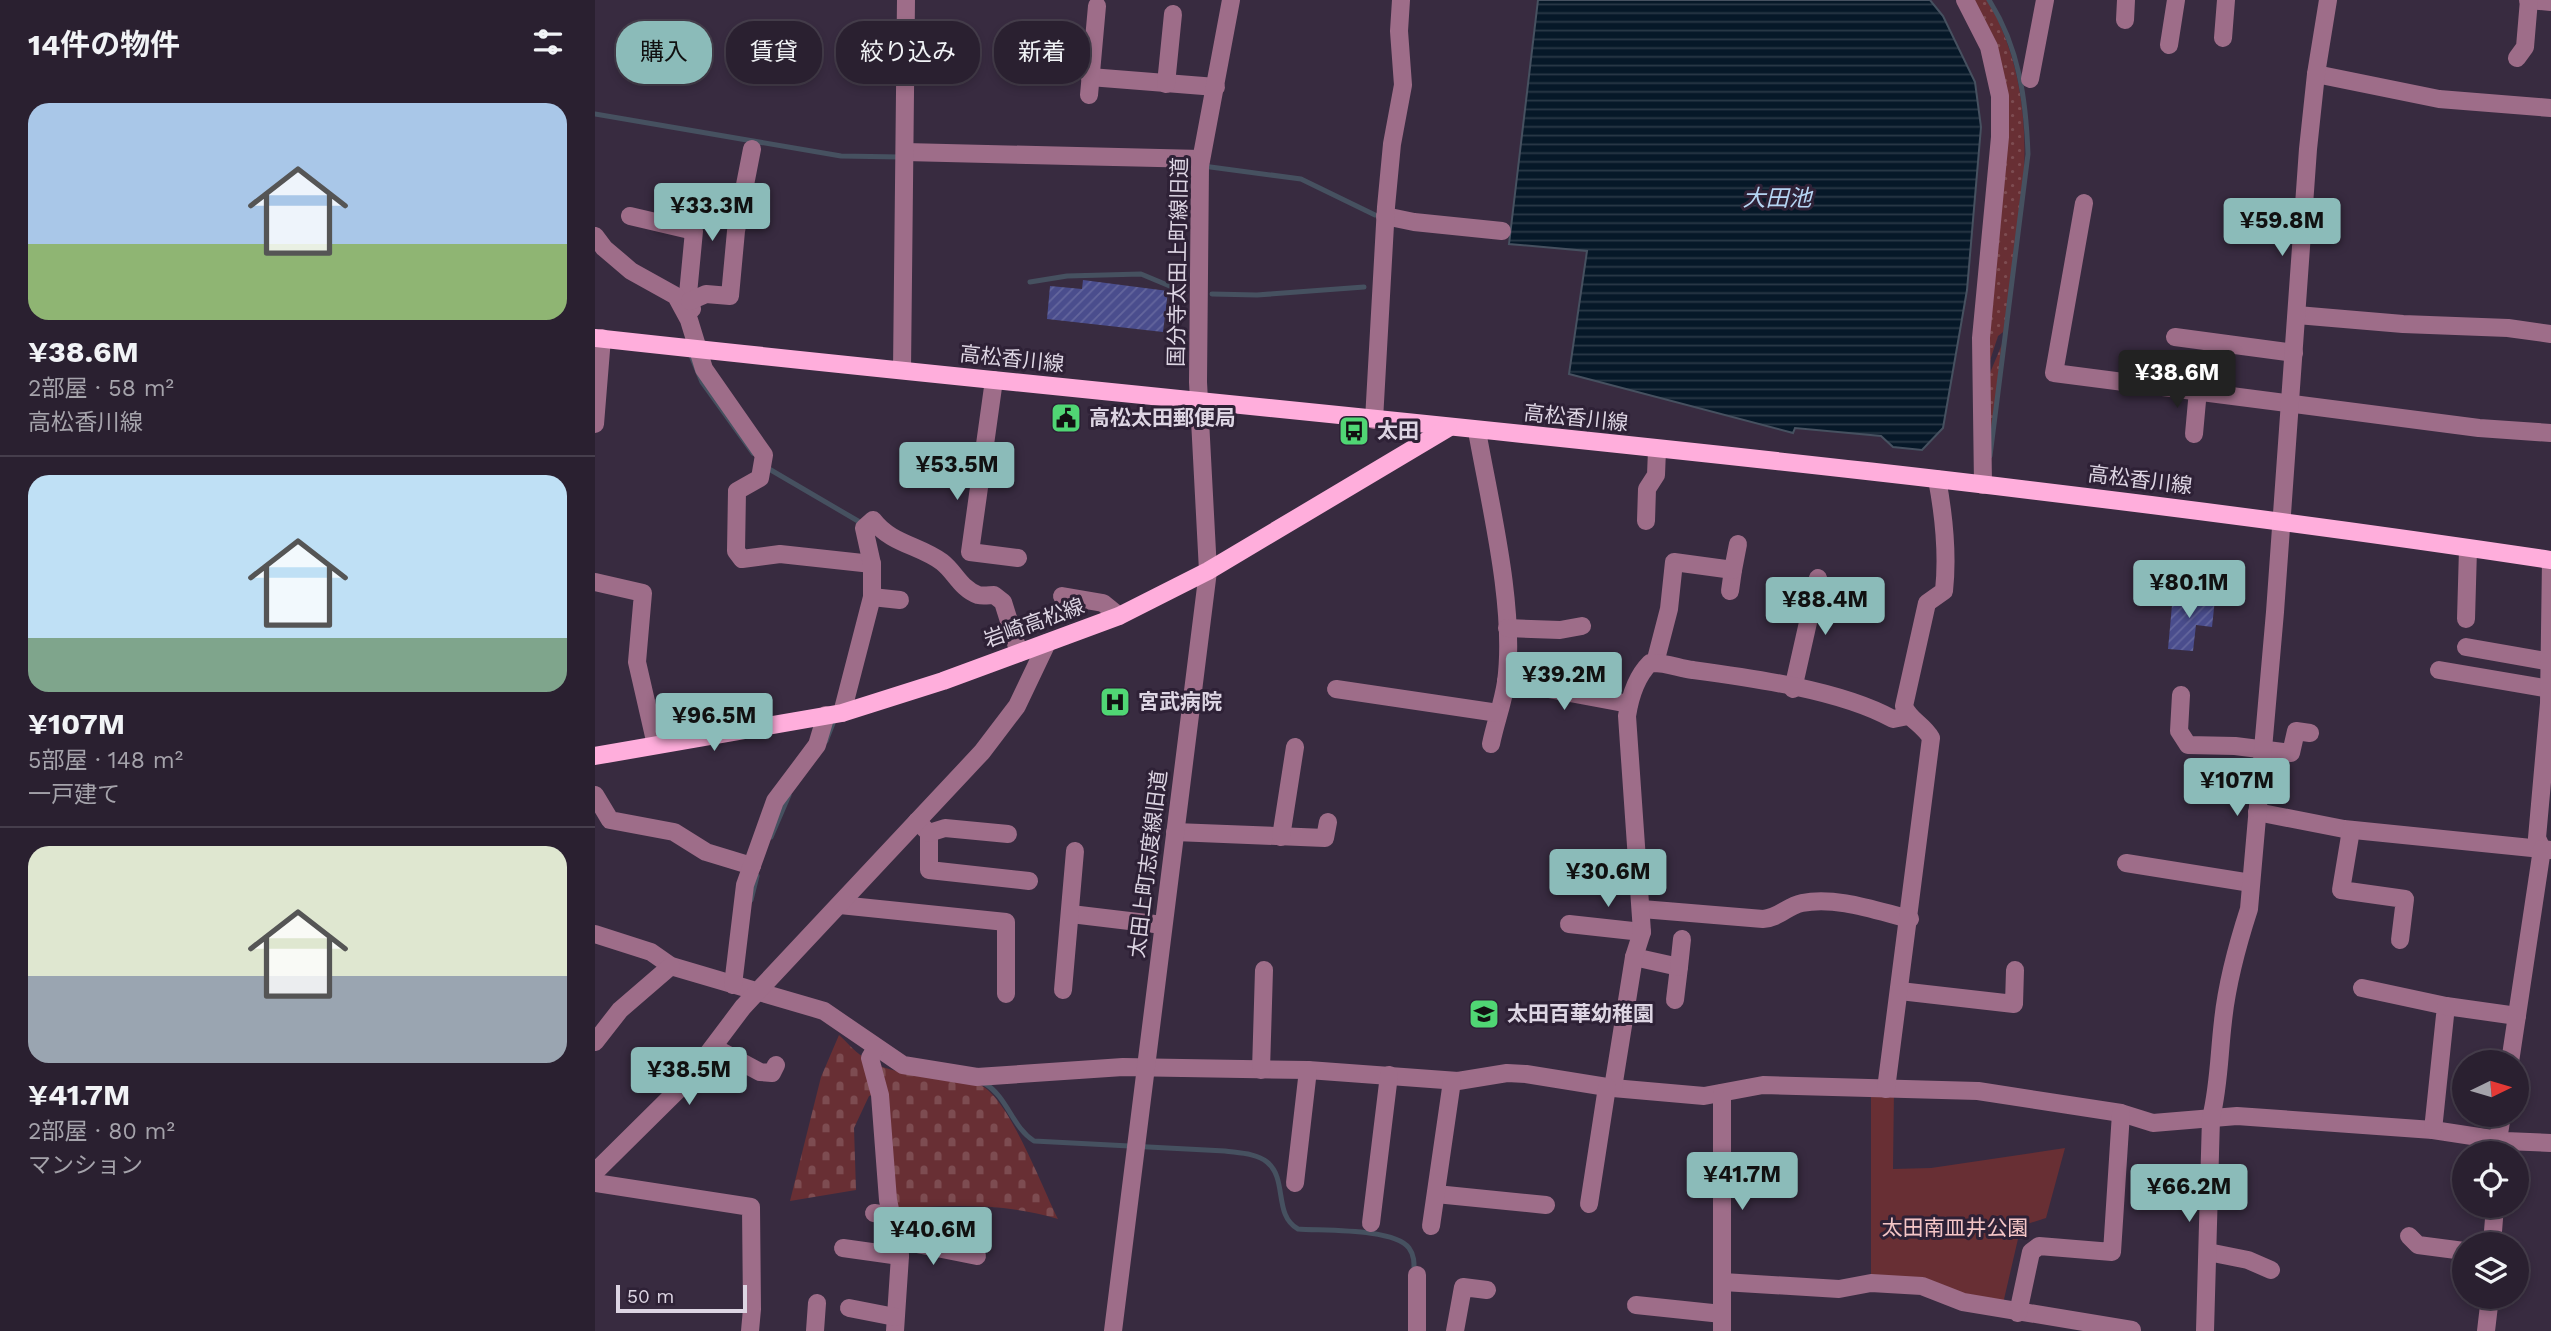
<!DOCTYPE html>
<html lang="ja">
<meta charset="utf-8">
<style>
:root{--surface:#2a2030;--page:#362d3c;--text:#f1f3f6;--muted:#a5a3ab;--line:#463e4c;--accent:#8bbbb9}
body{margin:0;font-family:"Work Sans","Noto Sans JP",sans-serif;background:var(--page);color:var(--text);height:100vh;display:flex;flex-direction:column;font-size:26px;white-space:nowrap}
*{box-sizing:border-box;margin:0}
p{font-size:23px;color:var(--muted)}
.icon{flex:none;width:38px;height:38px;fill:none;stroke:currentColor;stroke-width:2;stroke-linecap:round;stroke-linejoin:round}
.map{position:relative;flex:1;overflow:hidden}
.drawer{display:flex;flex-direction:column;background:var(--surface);width:595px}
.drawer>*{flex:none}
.guide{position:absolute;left:21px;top:21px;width:665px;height:63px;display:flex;gap:14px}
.needle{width:46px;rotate:85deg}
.tools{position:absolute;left:1857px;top:1050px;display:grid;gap:14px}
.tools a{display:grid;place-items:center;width:77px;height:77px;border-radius:50%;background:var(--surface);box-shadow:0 4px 10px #0003,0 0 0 2px var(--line);font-size:35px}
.scale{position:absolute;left:21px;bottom:18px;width:131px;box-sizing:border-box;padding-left:7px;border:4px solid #ddd5e3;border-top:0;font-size:19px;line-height:24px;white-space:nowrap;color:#ddd5e3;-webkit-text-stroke:5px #2e2136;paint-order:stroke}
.price{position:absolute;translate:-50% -60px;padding:0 16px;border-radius:7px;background:var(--accent);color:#111;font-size:23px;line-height:46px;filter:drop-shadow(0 2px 4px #0008)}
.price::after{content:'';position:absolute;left:50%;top:42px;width:21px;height:16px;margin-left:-10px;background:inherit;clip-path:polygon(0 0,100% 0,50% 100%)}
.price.current{background:#222;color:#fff}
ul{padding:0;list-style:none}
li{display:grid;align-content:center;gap:14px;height:371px;padding:0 28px}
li+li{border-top:2px solid var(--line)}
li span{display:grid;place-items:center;height:217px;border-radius:21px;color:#555}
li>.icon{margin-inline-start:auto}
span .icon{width:126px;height:126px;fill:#fffc;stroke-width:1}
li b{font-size:30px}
h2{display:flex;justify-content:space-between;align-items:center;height:84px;padding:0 28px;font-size:30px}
.pill{padding:0 24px;border-radius:28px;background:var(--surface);box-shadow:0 4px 10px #0003,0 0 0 2px var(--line);font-size:24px;line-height:63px}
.pill.current{background:var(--accent);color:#111}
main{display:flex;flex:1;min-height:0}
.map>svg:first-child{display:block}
.grass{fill:url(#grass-dots)}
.cemetery{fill:url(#cemetery-stones)}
.park{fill:#682f34}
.water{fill:url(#water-rules);stroke:#465160;stroke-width:2}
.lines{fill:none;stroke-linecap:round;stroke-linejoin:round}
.stream{stroke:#465160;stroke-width:5}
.building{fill:url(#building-hatch)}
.minor{stroke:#9e6d89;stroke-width:18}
.major{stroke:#ffaedc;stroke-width:18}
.labels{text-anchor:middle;stroke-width:6;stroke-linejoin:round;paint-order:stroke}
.street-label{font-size:21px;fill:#ddd5e3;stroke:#2e2136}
.poi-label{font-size:21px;font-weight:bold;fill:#ddd5e3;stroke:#2e2136;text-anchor:start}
.park-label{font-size:21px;fill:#f4c5c6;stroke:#2e2136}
.water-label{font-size:23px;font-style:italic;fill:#b5d4f2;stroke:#2e2136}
</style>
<main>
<section class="drawer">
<h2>14件の物件<svg class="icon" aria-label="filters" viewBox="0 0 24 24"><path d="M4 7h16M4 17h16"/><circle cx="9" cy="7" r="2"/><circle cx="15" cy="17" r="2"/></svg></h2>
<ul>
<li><span style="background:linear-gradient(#a9c7e8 65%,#8fb573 0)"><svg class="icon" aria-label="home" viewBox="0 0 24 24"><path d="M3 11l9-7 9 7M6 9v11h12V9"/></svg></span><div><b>¥38.6M</b><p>2部屋 · 58 m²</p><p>高松香川線</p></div></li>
<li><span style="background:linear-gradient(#bfe0f5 75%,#7fa58c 0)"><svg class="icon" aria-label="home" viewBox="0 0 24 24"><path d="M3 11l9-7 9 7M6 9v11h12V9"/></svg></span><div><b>¥107M</b><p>5部屋 · 148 m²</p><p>一戸建て</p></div></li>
<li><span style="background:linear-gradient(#dfe7d0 60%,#9aa5b1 0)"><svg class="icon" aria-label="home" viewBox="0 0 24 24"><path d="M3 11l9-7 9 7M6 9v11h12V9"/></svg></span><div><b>¥41.7M</b><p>2部屋 · 80 m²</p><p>マンション</p></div></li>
</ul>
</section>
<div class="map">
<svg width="1956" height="1331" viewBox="0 0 1956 1331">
<defs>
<pattern id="grass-dots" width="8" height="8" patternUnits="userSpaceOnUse" patternTransform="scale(1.75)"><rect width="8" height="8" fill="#682f34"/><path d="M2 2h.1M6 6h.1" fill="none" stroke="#7d4c51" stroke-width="1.8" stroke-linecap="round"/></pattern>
<pattern id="cemetery-stones" width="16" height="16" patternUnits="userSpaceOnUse" patternTransform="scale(1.75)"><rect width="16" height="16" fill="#682f34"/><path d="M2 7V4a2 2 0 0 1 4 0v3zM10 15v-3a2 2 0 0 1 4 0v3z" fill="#7d4c51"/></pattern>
<pattern id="water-rules" width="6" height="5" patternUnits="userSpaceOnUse" patternTransform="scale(1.75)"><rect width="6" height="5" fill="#061828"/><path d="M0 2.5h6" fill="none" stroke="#2a3947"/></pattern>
<pattern id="building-hatch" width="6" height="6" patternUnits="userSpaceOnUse" patternTransform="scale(1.75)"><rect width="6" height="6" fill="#4a4d8d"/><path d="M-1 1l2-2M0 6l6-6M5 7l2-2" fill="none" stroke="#64669d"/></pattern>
</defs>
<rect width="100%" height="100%" fill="#382b40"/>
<g class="grass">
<path d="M1378,0H1392L1395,4C1452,111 1424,214 1412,329L1403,336L1390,376L1409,163Z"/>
<polygon points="1410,337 1393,463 1390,385"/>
</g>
<path class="cemetery" d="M244,1035C252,1042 259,1051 268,1057C287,1072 326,1075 350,1079C361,1081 378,1081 387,1086C415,1101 447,1187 463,1219C407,1202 356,1206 299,1208L287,1091L274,1096L259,1128L261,1190L195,1201L226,1077Z"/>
<polygon class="park" points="1276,1088 1299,1090 1298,1169 1336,1168 1470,1148 1451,1218 1426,1226 1407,1308 1276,1283"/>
<polygon class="water" points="943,0 1335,0 1348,16 1380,82 1386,127 1372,290 1348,428 1327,450 1298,447 1286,436 1200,428 1198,433 974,374 992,251 914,244"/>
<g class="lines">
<g class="stream">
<path d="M1394,0C1424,47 1431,100 1433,154L1395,456"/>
<polyline points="0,114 246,156 305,157"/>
<polyline points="608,166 706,179 780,215"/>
<polyline points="435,282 472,276 546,274 589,292"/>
<polyline points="617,294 662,295 769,287"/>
<polyline points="95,353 107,382 158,453"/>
<polyline points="169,466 263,521 264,528"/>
<polyline points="231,741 240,718"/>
<polyline points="176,837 194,795"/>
<polyline points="156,900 162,876"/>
<path d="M389,1083C413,1097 416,1126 439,1141L630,1151C643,1153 661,1153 672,1162C693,1179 678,1215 703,1229C728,1231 799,1228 814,1248C820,1256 819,1265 819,1274"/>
</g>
</g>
<g class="building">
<polygon points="488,280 573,291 568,332 452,319 455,286 487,289"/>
<polygon points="1578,594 1620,599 1617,627 1601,625 1598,651 1573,649"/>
</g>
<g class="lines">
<g class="minor">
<polyline points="1370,0 1394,47 1405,96 1405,137 1386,338 1388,485"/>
<polyline points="1933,0 1956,2"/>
<polyline points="1530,20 1531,0"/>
<polyline points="1628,38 1631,0"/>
<polyline points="1574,45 1581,0"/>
<polyline points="1922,58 1930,47 1934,0"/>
<polyline points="1721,74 1844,99 1956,108"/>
<polyline points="495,77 621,87"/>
<polyline points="1435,79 1450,0"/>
<polyline points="571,84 578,14"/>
<polyline points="494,95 502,6"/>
<polyline points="310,152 606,159"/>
<polyline points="1489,203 1459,373 1884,428 1956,433"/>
<polyline points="35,216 99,231 93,294 97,309"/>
<polyline points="790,216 819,222 907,231"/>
<polyline points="0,236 9,248 36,271 81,296 94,320 109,369 169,455 165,478 142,491 141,551 147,559 185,554 277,564"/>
<polyline points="95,301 111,294 135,296 141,231 157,149"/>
<polyline points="1702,315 1808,324 1913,328 1956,334"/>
<polyline points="1580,337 1699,353"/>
<polyline points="307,370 311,0"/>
<polyline points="399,380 375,552 423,558"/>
<polyline points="779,420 791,207 797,144 808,85 804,31 806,0"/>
<polyline points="0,424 7,338"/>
<path d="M882,431C895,504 921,609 911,682C908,703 900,724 896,744"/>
<polyline points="1599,434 1603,390"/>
<polyline points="1051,521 1052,489 1061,475 1062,450"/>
<polyline points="0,582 48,593 42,662 61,745"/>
<polyline points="1135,591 1138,570"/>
<polyline points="467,596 508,603 524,616"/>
<polyline points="277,597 305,600"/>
<polyline points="1871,619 1873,549"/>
<polyline points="912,628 965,630 987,626"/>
<polyline points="1871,647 1956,662"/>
<polyline points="1060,663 1074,609 1079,562 1138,570 1143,544"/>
<polyline points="1844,670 1955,689"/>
<polyline points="911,681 1034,704"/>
<polyline points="741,689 903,713"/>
<polyline points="1198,689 1223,578"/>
<polyline points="1586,695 1584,731 1593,745 1640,746 1696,753 1701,731 1715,733"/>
<path d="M247,713L277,597V564L269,528L278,520C296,544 324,545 347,562C360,572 366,589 383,595C388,596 395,595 399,595L408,602L424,653"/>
<polyline points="0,795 15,820 79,832 111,852 157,866"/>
<polyline points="1662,812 1749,829 1947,849 1942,838 1954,703 1956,560"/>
<polyline points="322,821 334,833 334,870 434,881"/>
<polyline points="1756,830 1746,890 1810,899 1805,940"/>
<polyline points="580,832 730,838 733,822"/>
<polyline points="334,833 350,828 413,834"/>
<polyline points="686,837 700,747"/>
<polyline points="1531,863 1656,883"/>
<polyline points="245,905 411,922 411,994"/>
<path d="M1047,909L1168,919C1184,918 1192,906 1207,903C1241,896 1282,911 1315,919"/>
<polyline points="476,914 568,925"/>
<polyline points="974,924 1047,932"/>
<polyline points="0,934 56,952 76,966 229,1011 308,1065 382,1077 528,1067 713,1070 863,1081 912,1073 931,1074 1018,1088 1109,1096 1168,1085 1383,1091 1526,1113 1558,1123 1642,1116 1838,1130 1910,1141 1956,1143"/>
<polyline points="1039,957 1084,967 1080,1000"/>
<polyline points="1084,967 1087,939"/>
<polyline points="138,985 150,885 180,801 222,745 231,715"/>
<polyline points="1767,988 1851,1006 1838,1130"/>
<polyline points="468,990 480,851"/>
<polyline points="1305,991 1419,1004 1420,970"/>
<polyline points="1851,1006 1922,1016"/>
<polyline points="0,1042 25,1010 76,966"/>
<polyline points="120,1048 165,1072 177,1073 181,1065"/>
<polyline points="281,1048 275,1058 285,1095 293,1200 305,1256 300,1331"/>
<polyline points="1915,1062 1947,849 1956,850"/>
<polyline points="666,1070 669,970"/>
<path d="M1018,1088L1039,957L1047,932L1032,716C1035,697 1041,677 1055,663C1070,662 1083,668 1098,670C1157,678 1246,690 1298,719L1313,716"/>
<path d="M1291,1089L1336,738C1328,724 1314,720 1309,706L1332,603L1349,591C1353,554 1349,516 1342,479"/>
<polyline points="1904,1153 1903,1140 1907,1115"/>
<polyline points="0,1172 93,1080 148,1007 387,752 422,706 452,643"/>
<polyline points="0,1183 156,1207 157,1309 155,1331"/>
<polyline points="700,1183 713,1070"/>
<polyline points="841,1194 951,1205"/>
<polyline points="994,1204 1012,1087"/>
<polyline points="279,1213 298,1216"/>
<polyline points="776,1223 794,1075"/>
<polyline points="836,1226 857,1081"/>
<polyline points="1814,1236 1823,1245 1869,1251"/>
<polyline points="302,1240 382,1256"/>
<polyline points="1897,1244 1900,1206"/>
<polyline points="248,1248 305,1256"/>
<polyline points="1613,1252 1653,1260 1676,1270"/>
<polyline points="1128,1282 1244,1289 1276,1283 1327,1286 1368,1302 1537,1330"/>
<polyline points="1041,1305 1127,1314"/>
<polyline points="254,1308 300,1317"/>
<polyline points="1423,1313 1436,1252 1444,1246 1517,1252 1526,1113"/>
<polyline points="220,1331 222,1303"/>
<polyline points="518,1331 613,571 603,382 605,166 636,0"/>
<polyline points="822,1331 822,1275"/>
<polyline points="860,1331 868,1287 892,1290"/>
<polyline points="1127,1331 1127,1093"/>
<path d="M1610,1331L1616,1118C1624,1086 1624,1054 1628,1021C1632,982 1642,946 1654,909L1680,612L1713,149L1721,74L1733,0"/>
<polyline points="1891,1331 1895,1297"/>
</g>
<g class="major">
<path d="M0,338C652,410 1307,462 1956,560"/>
<polyline points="0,756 247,713 348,681 524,616 613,571 853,428"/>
</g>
</g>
<defs>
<g id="civic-square" transform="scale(1.575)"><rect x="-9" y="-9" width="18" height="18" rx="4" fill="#50d674" stroke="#2e2136"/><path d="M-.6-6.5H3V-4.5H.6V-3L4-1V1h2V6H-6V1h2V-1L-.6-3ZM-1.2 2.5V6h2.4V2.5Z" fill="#111"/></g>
<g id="bus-square" transform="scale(1.575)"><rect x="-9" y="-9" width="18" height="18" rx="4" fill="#50d674" stroke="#2e2136"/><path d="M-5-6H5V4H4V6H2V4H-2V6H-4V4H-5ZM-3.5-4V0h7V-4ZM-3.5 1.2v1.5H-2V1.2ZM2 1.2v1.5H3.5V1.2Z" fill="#111"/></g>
<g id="hospital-square" transform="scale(1.575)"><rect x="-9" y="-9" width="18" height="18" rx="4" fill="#50d674" stroke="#2e2136"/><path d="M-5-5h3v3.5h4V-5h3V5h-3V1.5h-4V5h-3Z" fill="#111"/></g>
<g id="school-square" transform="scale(1.575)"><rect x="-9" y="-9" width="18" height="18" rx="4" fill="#50d674" stroke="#2e2136"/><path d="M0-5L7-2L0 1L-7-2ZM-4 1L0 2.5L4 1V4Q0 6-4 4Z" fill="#111"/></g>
</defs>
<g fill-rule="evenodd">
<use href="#civic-square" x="471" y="418"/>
<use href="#bus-square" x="759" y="431"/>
<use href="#hospital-square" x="520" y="702"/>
<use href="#school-square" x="889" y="1014"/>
</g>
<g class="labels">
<g class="street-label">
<text transform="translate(583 262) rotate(-89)" y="7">国分寺太田上町線旧道</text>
<text transform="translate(417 359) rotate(6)" y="7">高松香川線</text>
<text transform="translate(981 418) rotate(6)" y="7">高松香川線</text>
<text transform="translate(1545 480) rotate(7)" y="7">高松香川線</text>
<text transform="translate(439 623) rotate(-20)" y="7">岩崎高松線</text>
<text transform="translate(553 864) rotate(-83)" y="7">太田上町志度線旧道</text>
</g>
<g class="poi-label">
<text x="494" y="425">高松太田郵便局</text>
<text x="782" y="438">太田</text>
<text x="543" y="709">宮武病院</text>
<text x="912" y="1021">太田百華幼稚園</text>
</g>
<g class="park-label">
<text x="1360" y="1235">太田南皿井公園</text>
</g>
<g class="water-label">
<text x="1182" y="206">大田池</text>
</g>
</g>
</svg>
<div class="tools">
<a><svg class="needle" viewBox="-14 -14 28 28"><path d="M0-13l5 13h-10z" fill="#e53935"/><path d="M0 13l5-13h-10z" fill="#a5a3ab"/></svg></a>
<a><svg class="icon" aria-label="locate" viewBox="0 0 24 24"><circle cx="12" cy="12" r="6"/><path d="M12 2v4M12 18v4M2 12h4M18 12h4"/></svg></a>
<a><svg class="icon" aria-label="layers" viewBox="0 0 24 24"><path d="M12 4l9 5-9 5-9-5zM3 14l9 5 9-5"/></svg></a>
</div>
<div class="scale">50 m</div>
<b class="price" style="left:117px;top:243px">¥33.3M</b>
<b class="price" style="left:1687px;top:258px">¥59.8M</b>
<b class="price current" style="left:1582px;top:410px">¥38.6M</b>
<b class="price" style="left:362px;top:502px">¥53.5M</b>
<b class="price" style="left:1594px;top:620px">¥80.1M</b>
<b class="price" style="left:1230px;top:637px">¥88.4M</b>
<b class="price" style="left:969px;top:712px">¥39.2M</b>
<b class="price" style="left:119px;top:753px">¥96.5M</b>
<b class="price" style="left:1642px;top:818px">¥107M</b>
<b class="price" style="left:1013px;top:909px">¥30.6M</b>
<b class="price" style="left:94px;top:1107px">¥38.5M</b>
<b class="price" style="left:1147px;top:1212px">¥41.7M</b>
<b class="price" style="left:1594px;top:1224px">¥66.2M</b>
<b class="price" style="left:338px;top:1267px">¥40.6M</b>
<div class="guide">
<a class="pill current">購入</a>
<a class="pill">賃貸</a>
<a class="pill">絞り込み</a>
<a class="pill">新着</a>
</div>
</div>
</main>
